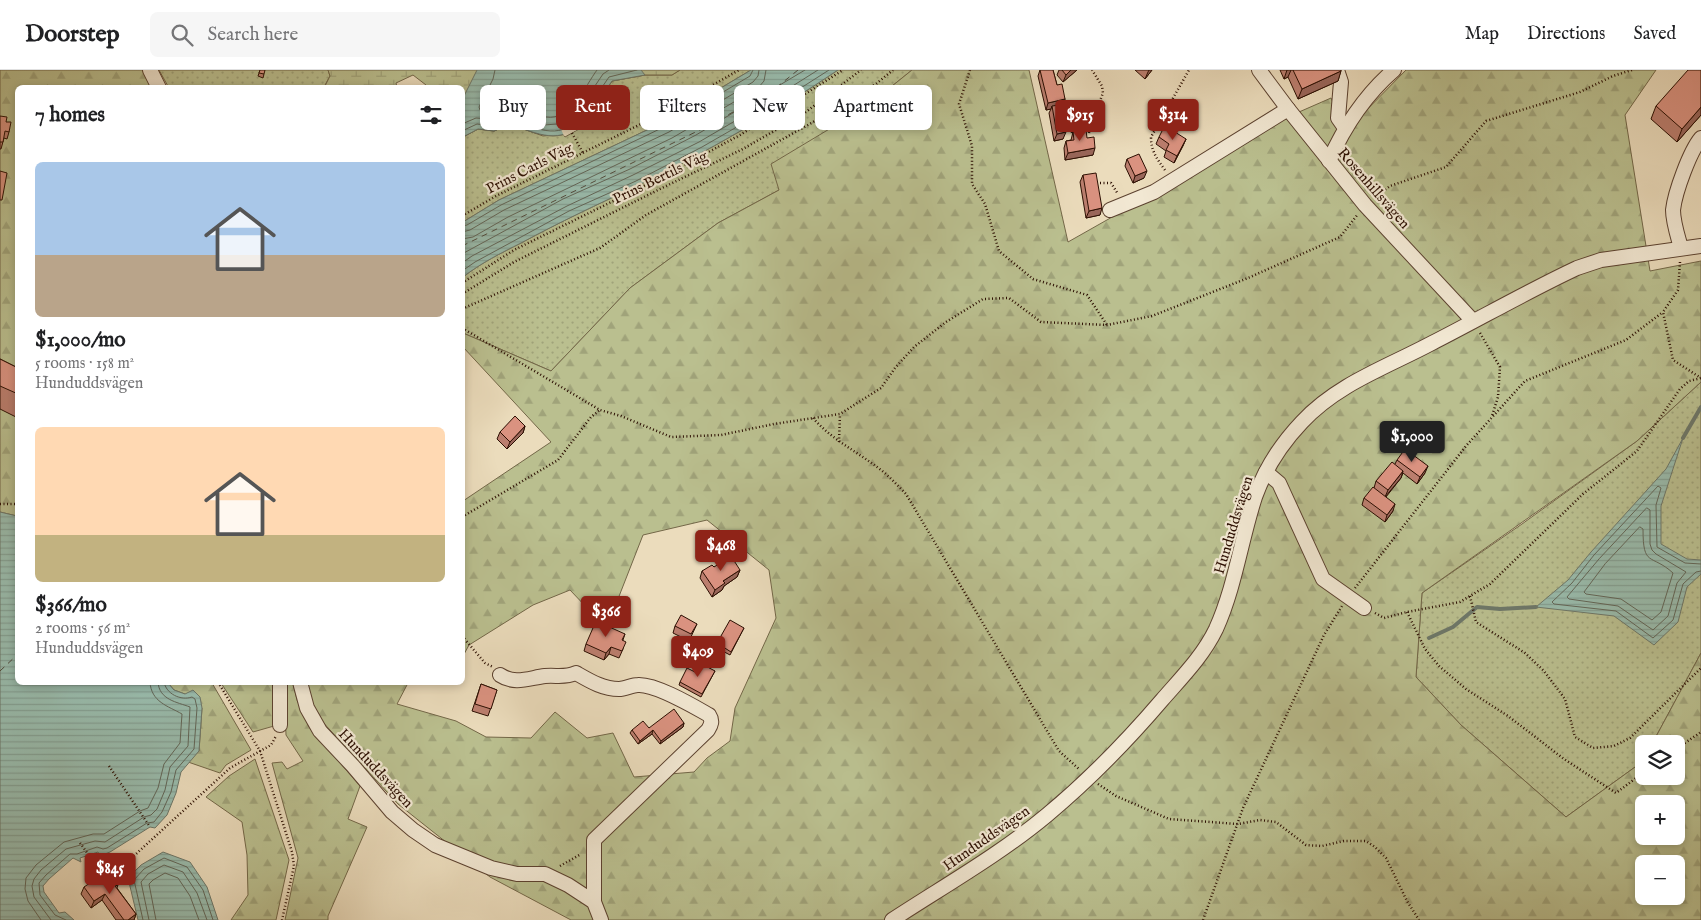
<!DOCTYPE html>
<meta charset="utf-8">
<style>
:root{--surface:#fff;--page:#f6f6f6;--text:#202124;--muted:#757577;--line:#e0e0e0;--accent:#8f2418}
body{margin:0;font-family:"IM FELL English",serif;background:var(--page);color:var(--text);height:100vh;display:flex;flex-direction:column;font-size:19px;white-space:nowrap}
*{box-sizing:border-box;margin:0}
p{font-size:16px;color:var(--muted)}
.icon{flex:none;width:28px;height:28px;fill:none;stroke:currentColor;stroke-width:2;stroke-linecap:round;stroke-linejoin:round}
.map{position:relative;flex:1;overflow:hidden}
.panel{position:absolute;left:15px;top:15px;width:450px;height:600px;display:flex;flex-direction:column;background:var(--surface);border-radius:8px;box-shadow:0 2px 8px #0003}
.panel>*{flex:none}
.top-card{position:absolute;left:480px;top:15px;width:475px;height:45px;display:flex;gap:10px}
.tools{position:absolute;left:1635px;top:665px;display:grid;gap:10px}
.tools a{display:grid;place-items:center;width:50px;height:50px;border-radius:8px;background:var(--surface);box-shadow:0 2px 8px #0003;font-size:25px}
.price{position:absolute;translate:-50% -42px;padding:0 11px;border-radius:5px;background:var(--accent);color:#fff;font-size:16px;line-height:32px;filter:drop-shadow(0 1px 2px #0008)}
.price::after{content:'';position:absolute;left:50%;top:30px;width:15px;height:11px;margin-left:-8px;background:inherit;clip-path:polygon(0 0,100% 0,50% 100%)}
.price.selected{background:#222;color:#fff}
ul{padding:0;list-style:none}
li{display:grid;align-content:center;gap:10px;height:265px;padding:0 20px}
li span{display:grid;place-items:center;height:155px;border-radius:8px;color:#555}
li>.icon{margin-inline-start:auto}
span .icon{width:90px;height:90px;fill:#fffc;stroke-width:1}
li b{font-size:21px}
h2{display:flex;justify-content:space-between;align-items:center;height:60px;padding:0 20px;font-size:21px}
.chip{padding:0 18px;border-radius:8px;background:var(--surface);box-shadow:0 2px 8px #0003;font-size:18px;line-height:45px}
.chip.selected{background:var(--accent);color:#fff}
header{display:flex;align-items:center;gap:30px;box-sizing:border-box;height:70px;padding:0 25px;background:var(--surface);border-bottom:1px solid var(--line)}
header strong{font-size:24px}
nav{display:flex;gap:28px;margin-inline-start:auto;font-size:18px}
.search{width:350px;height:45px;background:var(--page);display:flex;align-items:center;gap:12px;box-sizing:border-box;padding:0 18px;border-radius:8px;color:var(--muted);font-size:19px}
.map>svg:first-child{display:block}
.green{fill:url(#green-dots);stroke:#736748}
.forest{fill:url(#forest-firs);stroke:#736748;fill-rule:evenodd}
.wetland{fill:url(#wetland-marsh);stroke:#736748}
.water{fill:url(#water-rules);stroke:#6d7769}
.pier{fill:#ebdcbc}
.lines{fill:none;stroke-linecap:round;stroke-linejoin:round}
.shore{stroke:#626658;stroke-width:1}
.stream{stroke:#6d7769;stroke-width:4}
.ferry{stroke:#524c3e;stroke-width:1;stroke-dasharray:6 5;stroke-linecap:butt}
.minor-casing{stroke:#5c4230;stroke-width:16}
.path{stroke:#2c0f02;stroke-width:2.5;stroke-dasharray:1 2.5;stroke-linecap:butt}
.minor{stroke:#f2e8d3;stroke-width:14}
.wall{fill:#bb7e6e;stroke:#2c0f02}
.shaded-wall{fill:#99665a;stroke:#2c0f02}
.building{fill:#da9280;stroke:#2c0f02}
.labels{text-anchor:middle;stroke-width:4.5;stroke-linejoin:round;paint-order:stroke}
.street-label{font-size:15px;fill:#2c0f02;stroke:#f2e8d3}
</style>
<header>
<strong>Doorstep</strong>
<div class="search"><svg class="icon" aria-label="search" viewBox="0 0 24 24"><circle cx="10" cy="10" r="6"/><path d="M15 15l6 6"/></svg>Search here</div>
<nav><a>Map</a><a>Directions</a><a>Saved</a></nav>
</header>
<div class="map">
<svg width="1701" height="850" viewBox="0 0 1701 850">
<defs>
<pattern id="green-dots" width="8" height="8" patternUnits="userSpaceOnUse" patternTransform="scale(1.25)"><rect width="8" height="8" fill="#babf8f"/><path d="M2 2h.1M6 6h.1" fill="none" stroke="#a0a37a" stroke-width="1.8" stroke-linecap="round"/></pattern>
<pattern id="forest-firs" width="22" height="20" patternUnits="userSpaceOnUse" patternTransform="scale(1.25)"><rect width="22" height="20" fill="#babf8f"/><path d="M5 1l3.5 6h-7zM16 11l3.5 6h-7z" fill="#a0a37a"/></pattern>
<pattern id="wetland-marsh" width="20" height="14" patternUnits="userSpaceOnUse" patternTransform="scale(1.25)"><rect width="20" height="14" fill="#babf8f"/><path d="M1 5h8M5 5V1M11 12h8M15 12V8" fill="none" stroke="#a0a37a"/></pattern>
<pattern id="water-rules" width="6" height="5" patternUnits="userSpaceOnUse" patternTransform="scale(1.25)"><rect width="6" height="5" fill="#99bcad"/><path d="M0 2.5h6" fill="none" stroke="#84a093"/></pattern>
</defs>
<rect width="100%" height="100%" fill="#ebdcbc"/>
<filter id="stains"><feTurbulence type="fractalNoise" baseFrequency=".004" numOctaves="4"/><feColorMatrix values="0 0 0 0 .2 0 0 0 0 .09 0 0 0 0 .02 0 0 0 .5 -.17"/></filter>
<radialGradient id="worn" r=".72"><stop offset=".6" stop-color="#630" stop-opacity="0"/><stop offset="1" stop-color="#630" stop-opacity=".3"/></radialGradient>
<g class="green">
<polygon points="159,0 328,0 330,6 324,17 169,18"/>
<polygon points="680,0 751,0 664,52 499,130 463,152 463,67 478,59 494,61 510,54 543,66 563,64 565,67 579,59 578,56 585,51 612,11 645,5 672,5"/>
<path d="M838,0H912L866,37L779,120L718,153L630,218L551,301L463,263V207C481,193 501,183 521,173C560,152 598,134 637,116C707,82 774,43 838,0Z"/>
<polygon points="1701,312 1701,583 1652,674 1644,674 1644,689 1642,692 1566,747 1461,655 1416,607 1422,523 1522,454 1637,371"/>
</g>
<g class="forest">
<polygon points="0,0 145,0 154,17 18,18 17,446 0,442"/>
<path d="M912,0H1029L1068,172L1287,48L1291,53L1299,42L1331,28L1346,61L1406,0H1656L1625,45L1650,201L1701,191V312L1637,371L1422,523L1416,607L1461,655L1566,747L1642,692L1644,689V706H1676V674H1652L1701,583V850H571L490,807L398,734L319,648L304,613H408L397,634L456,651L486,667L531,668L555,642L587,668L613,663L634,707L694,702L707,688L730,671L735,638L776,548L769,500L707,450L643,465L616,534L590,541L570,520L533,535L469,575L463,586V431L551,372L463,277V263L551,301L630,218L718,153L779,120L771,94L866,37ZM1644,734H1676V766H1644ZM1644,794H1676V826H1644Z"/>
<polygon points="168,613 212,613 251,680 226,695 220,703 188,692 199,681 202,638 185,624 174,620"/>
<polygon points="221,613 273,613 274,656 253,662"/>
<polygon points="284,613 293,613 297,630 309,657 360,716 348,749 367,757 328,846 328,850 285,850 298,788 272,693 282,692 287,699 303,691 286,665"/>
<polygon points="255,689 289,790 276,850 231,850 248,825 247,785 242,752 206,727 229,706"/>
</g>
<path class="wetland" d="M328,0H680L672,5H645L612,11L585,51C560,76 538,64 510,54L494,61L478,59L463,67L462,18L426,17V15L413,5L396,13L397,17L324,18L330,6Z"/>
<g class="water">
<path d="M477,0H641L645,5L612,11L585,51C560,76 538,64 510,54L494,61L478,59L463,67L462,30Z"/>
<path d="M751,0H838C774,43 707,82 637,116C598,134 560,152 521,173C501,183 481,193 463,207V152L499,130L664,52Z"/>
<polygon points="1683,368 1661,436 1661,474 1687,489 1701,490 1701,504 1687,517 1678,552 1654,575 1614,546 1536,537 1568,510 1591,482 1666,399"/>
<polygon points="0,442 17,446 18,612 168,613 174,620 185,624 193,620 200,627 202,638 199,681 181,702 176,723 167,745 155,758 150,757 110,782 100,786 98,782 80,788 81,792 73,788 49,809 43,816 44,822 59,843 65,842 74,850 0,850"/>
<polygon points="163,782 190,792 207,817 218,850 138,850 128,808 141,795"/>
</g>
<polygon class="pier" points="575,50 579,59 564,66 560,57"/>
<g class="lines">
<g class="shore">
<path d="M495,0L493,9L479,37L480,40C496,44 500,34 513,36C524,38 535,46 546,47C571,51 585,16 597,0"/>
<polyline points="462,54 476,48 492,49 510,43 544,55 557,54 576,44 603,4 609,0"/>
<path d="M462,61L477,54L493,56L510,49C536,57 556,72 581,48L609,7L637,0"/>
<polyline points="462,156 467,155 501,135 666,56 750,6 753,0"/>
<polyline points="462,162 470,160 504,140 669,62 753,12 758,6 759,0"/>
<polyline points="462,169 473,167 508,147 672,68 758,18 764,11 766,0"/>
<polyline points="462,184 563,129 630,99 696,65 805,0"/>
<polyline points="462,193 472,186 567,136 633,105 699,72 764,34 818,0"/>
<polyline points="462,201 475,192 569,141 636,111 702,77 768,39 829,0"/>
<polygon points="1647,438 1650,440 1650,474 1652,480 1656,484 1686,502 1677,513 1668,546 1653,560 1618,536 1569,529 1567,527 1599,489"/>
<path d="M1640,457L1643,459C1643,498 1651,483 1673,503L1661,542L1652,550L1621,529L1586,524L1584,522L1605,494Z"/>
<polyline points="1701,494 1685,493 1657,477 1656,435 1661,418 1658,416 1594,485 1572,513 1552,532 1554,534 1616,541 1653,568 1673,550 1683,514 1696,502 1701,501"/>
<path d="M41,850L28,831L25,819L26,808L36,795L64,772L93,764H104L140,741L148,738L158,718L164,694L180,673L182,644C168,636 151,632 150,612"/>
<path d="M51,850L34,827L32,816L34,809L41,800L66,779L95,771L105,772L144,747L151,745L157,739L165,720L170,697L188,676L190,637C177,632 159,630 158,612"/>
<path d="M66,850L55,845L40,825L39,813L46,805L70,784H77L97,777L103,779L107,778L147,753L154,752L162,742L171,722L176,700L194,679L197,638L195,629L192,627C181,631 166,624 164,612"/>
<polyline points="143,850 134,810 144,799 164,788 187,797 203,820 213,850"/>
<polyline points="149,850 141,812 148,804 164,795 183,802 197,823 207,850"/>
<polyline points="156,850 149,814 153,810 165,803 178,808 190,826 199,850"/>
</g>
<g class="stream">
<polyline points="1683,368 1701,337"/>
<polyline points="1429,568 1453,557 1477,537 1500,539 1536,537"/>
</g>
<g class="ferry">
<polyline points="462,176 712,54 777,17 798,0"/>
<polyline points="0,601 18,584"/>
</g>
<g class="minor-casing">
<g id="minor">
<polyline points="150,0 159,18"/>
<polyline points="1259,0 1288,39 1365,135 1473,251"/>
<polyline points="1337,0 1341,12 1338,48 1345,58"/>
<path d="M1329,91C1345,55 1365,25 1394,0"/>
<polyline points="1110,140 1154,122 1288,39"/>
<path d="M1681,178C1678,167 1673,152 1673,140C1675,122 1690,81 1701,68"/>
<polyline points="1266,402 1279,413 1323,509 1364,538"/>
<path d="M500,605C515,615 529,608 545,606C557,605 565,608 576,603C590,611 603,619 619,619C625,619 632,615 638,615C656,614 693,636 709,645C713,651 711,655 708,660L594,770V832"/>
<polyline points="300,612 307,638 320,661 353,696 392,742 413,760 435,775 491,798 517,804 545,804 568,815 594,832 601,850"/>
<polyline points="280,655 280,612"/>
<path d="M892,850C944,816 999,785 1047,745C1089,710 1127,671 1162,630C1182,607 1203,586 1216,559C1235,517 1241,470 1255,427C1265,399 1282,373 1302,352C1337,314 1387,297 1432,273C1481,248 1528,221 1577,198L1601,190L1701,176"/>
</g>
</g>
<g class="path">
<polyline points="970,0 959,34 972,76 972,114 985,134 999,181 1033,209 1087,225 1107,255"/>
<polyline points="572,63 583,83"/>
<polyline points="1072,63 1068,41 1079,37 1093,37 1100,31 1103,23 1102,16 1092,0"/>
<polyline points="1089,63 1093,37"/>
<path d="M1165,100C1157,89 1151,81 1151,67L1189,0"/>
<polyline points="1100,113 1111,113 1118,124"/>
<polyline points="1374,128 1390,116 1446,97 1486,51 1580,22 1613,6 1632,0"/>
<polyline points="462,146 496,126 671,39 739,0"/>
<polyline points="1680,192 1678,220 1663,242 1673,290 1701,308"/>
<polyline points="462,213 514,180 668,104 740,65 843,0"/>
<polyline points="462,224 514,192 666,116 741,80 802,45 861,0"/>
<polyline points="462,239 600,178 646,145 808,55 876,14 893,0"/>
<polyline points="462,258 600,340 621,346 671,367 721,365 774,354 840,344 881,318 895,298 914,277 946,252 983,229 1009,228 1041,252 1107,255 1152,246 1248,208 1340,167 1358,144"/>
<polyline points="1480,263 1500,297 1498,327 1492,346"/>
<path d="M813,348C832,370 858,382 881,400C890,407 898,416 906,424L1059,681L1080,700"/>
<polyline points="839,372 840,344"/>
<polyline points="0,434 18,434"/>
<polyline points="462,447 558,390 591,347 600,340"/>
<polyline points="1355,518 1466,376 1525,311 1626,270 1663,242"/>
<polyline points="1470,526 1476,552 1525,583 1544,601 1565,629 1575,667 1593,678 1614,676 1630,668 1701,598"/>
<polyline points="1407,542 1425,579 1439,596 1466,619 1508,646 1564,689 1616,723 1644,702"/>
<polyline points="1375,543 1384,548 1407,542 1460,532 1490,514 1583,424 1637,381 1680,319 1689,311 1701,308"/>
<polyline points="462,566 485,593 493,597"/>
<polyline points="218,612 260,681 292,782 294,796 282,850"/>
<polyline points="1676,679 1701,662"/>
<polyline points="109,696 150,757"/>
<polyline points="1098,714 1116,726 1169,749 1238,754 1260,750 1276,752 1306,775 1322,776 1344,771 1366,771 1375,777 1386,788 1407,831 1419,850"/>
<polyline points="80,773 88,784"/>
<polyline points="560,796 581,784"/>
<polyline points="113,805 230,698 271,675 276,666"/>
<polyline points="1203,850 1243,738 1324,565 1342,536"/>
</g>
<use href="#minor" class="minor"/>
</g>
<g class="wall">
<polygon points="260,0 264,4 263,8 258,6"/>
<polygon points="1040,0 1053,0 1057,15 1065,29 1063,36 1061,36 1063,69 1054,71 1049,43 1051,39 1046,40 1038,6"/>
<polygon points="1059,0 1077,0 1063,12 1057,5"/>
<polygon points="1135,0 1152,0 1145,9"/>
<polygon points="1280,0 1341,0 1338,11 1298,29 1288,7 1284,9"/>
<polygon points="1701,0 1701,45 1677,72 1651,49 1656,36"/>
<polygon points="0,46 6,52 9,62 7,69 4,68 1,79 0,79"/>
<polygon points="1073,62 1087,68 1093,85 1065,90 1064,78 1066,71 1071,70"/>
<polygon points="1159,67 1186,69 1174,93 1164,87 1166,81 1156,74"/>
<polygon points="1127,89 1144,108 1133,113 1125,96"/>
<polygon points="1083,105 1100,145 1086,148 1080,112"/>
<polygon points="0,289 18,298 18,348 0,339"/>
<polygon points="525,356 523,363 507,379 497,369 500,362"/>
<polygon points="1397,390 1425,403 1417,414 1403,403 1401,408 1386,427 1393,441 1385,452 1362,435 1364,428 1374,418 1376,411 1395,394"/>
<polygon points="714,497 740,500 737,507 724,516 722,520 712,527 700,508 702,501"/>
<polygon points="697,554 689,571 673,563 675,556"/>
<polygon points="744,558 730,585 715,577 717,573"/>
<polygon points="625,564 623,570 623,579 619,588 609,584 604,590 584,581 586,574"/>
<polygon points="715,601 701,627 679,615 680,612 695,602"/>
<polygon points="481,614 497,620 488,646 472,641"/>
<polygon points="684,653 683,657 660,674 652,664 638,674 630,663 632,660 649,658"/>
<polygon points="118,815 117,818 136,844 134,850 116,850 102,830 91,838 81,824 84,817"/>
</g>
<g class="shaded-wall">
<polygon points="1071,0 1077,0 1063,12 1066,5"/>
<polygon points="1149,0 1152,0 1145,9 1148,2"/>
<polygon points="1287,0 1291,0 1288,7 1284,9"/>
<polygon points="1341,1 1338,11 1298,29 1302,19"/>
<polygon points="1065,29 1063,36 1052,38 1052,36 1051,39 1046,40 1048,33"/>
<polygon points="1701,37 1701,45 1677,72 1682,59"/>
<polygon points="1066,62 1063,69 1054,71 1057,64"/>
<polygon points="1186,69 1183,76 1174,93 1177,86"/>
<polygon points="1095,78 1093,85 1065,90 1068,83"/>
<polygon points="1147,101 1144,108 1133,113 1135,106"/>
<polygon points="1102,138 1100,145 1086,148 1089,141"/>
<polygon points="525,356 523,363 507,379 510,372"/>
<polygon points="1428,396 1425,403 1417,414 1420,407"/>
<polygon points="1403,401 1401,408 1385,427 1388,420"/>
<polygon points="1395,434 1393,441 1385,452 1387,445"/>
<polygon points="740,500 737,507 724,516 722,520 712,527 715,520 723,511"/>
<polygon points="611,577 609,584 604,590 606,583"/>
<polygon points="684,653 683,657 660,674 661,671"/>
<polygon points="653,660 652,664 638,674 640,671"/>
<polygon points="105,824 102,830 91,838 94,831"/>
<polygon points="136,844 134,850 128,850"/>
</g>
<g class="building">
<polygon points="260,0 265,0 264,4 259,3"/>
<polygon points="1040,0 1053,0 1057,15 1062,14 1065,29 1048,33"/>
<polygon points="1062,0 1071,0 1066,5"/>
<polygon points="1293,0 1341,0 1341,1 1302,19"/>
<polygon points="1688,0 1701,0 1701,37 1682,59 1656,36"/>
<polygon points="1060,35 1066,62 1057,64 1052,36"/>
<polygon points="0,46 7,47 6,52 11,52 9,62 5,61 3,72 0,72"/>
<polygon points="1167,57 1186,69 1177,86 1166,80 1169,74 1159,67 1163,59"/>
<polygon points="1086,60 1087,68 1094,67 1095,78 1068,83 1066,71 1074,70 1073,62"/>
<polygon points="1139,84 1147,101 1135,106 1127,89"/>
<polygon points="0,101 7,103 2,130 0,130"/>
<polygon points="1096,103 1102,138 1089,141 1083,105"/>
<polygon points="0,289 18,298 18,324 0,316"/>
<polygon points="515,346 525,356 510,372 500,362"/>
<polygon points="1405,379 1428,396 1420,407 1397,390"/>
<polygon points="1392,392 1403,401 1388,420 1376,411"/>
<polygon points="1373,417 1395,434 1387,445 1364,428"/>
<polygon points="731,486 740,500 723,511 725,513 715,520 702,501 712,495 714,497"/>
<polygon points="681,545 697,554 691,564 675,556"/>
<polygon points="730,550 744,558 731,582 717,573"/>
<polygon points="596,551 625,564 622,570 626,572 622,581 611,577 606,583 586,574"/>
<polygon points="700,593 715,601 702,624 680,612 687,598 695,602"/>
<polygon points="481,614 497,620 491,639 475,634"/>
<polygon points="674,639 684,653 661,671 653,660 640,671 632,660 643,651 649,658"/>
<polygon points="108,801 118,815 115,816 136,844 128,850 124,850 105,824 94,831 84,817"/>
</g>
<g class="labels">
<g class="street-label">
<text transform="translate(529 98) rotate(-27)" y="5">Prins Carls Väg</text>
<text transform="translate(660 107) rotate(-26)" y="5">Prins Bertils Väg</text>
<text transform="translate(1374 118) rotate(49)" y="5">Rosenhillsvägen</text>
<text transform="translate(1233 455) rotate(-73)" y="5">Hunduddsvägen</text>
<text transform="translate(376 698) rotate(47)" y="5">Hunduddsvägen</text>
<text transform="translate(986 768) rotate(-35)" y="5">Hunduddsvägen</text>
</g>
</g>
<rect width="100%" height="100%" filter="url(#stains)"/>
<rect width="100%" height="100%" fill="url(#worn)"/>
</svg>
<div class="tools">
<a><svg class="icon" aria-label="layers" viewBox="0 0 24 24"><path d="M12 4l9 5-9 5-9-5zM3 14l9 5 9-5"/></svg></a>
<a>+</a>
<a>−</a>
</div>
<b class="price" style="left:1173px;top:71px">$314</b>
<b class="price" style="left:1080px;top:72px">$915</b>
<b class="price selected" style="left:1412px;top:393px">$1,000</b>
<b class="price" style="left:721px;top:502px">$468</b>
<b class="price" style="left:606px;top:568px">$366</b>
<b class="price" style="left:698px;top:608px">$409</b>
<b class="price" style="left:110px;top:825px">$845</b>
<div class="top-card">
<a class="chip">Buy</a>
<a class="chip selected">Rent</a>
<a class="chip">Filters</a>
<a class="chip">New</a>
<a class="chip">Apartment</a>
</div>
<section class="panel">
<h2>7 homes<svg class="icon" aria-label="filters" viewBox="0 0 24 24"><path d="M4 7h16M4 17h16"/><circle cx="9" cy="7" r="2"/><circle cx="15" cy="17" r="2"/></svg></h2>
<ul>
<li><span style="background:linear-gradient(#a9c7e8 60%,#b9a48a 0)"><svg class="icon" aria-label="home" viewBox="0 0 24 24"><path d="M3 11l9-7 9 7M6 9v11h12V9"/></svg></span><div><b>$1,000/mo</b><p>5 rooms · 158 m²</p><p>Hunduddsvägen</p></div></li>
<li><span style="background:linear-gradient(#ffd9b3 70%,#c2b280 0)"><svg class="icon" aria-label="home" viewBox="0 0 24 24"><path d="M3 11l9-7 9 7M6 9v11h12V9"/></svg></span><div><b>$366/mo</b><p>2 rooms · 56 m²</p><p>Hunduddsvägen</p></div></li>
</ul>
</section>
</div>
